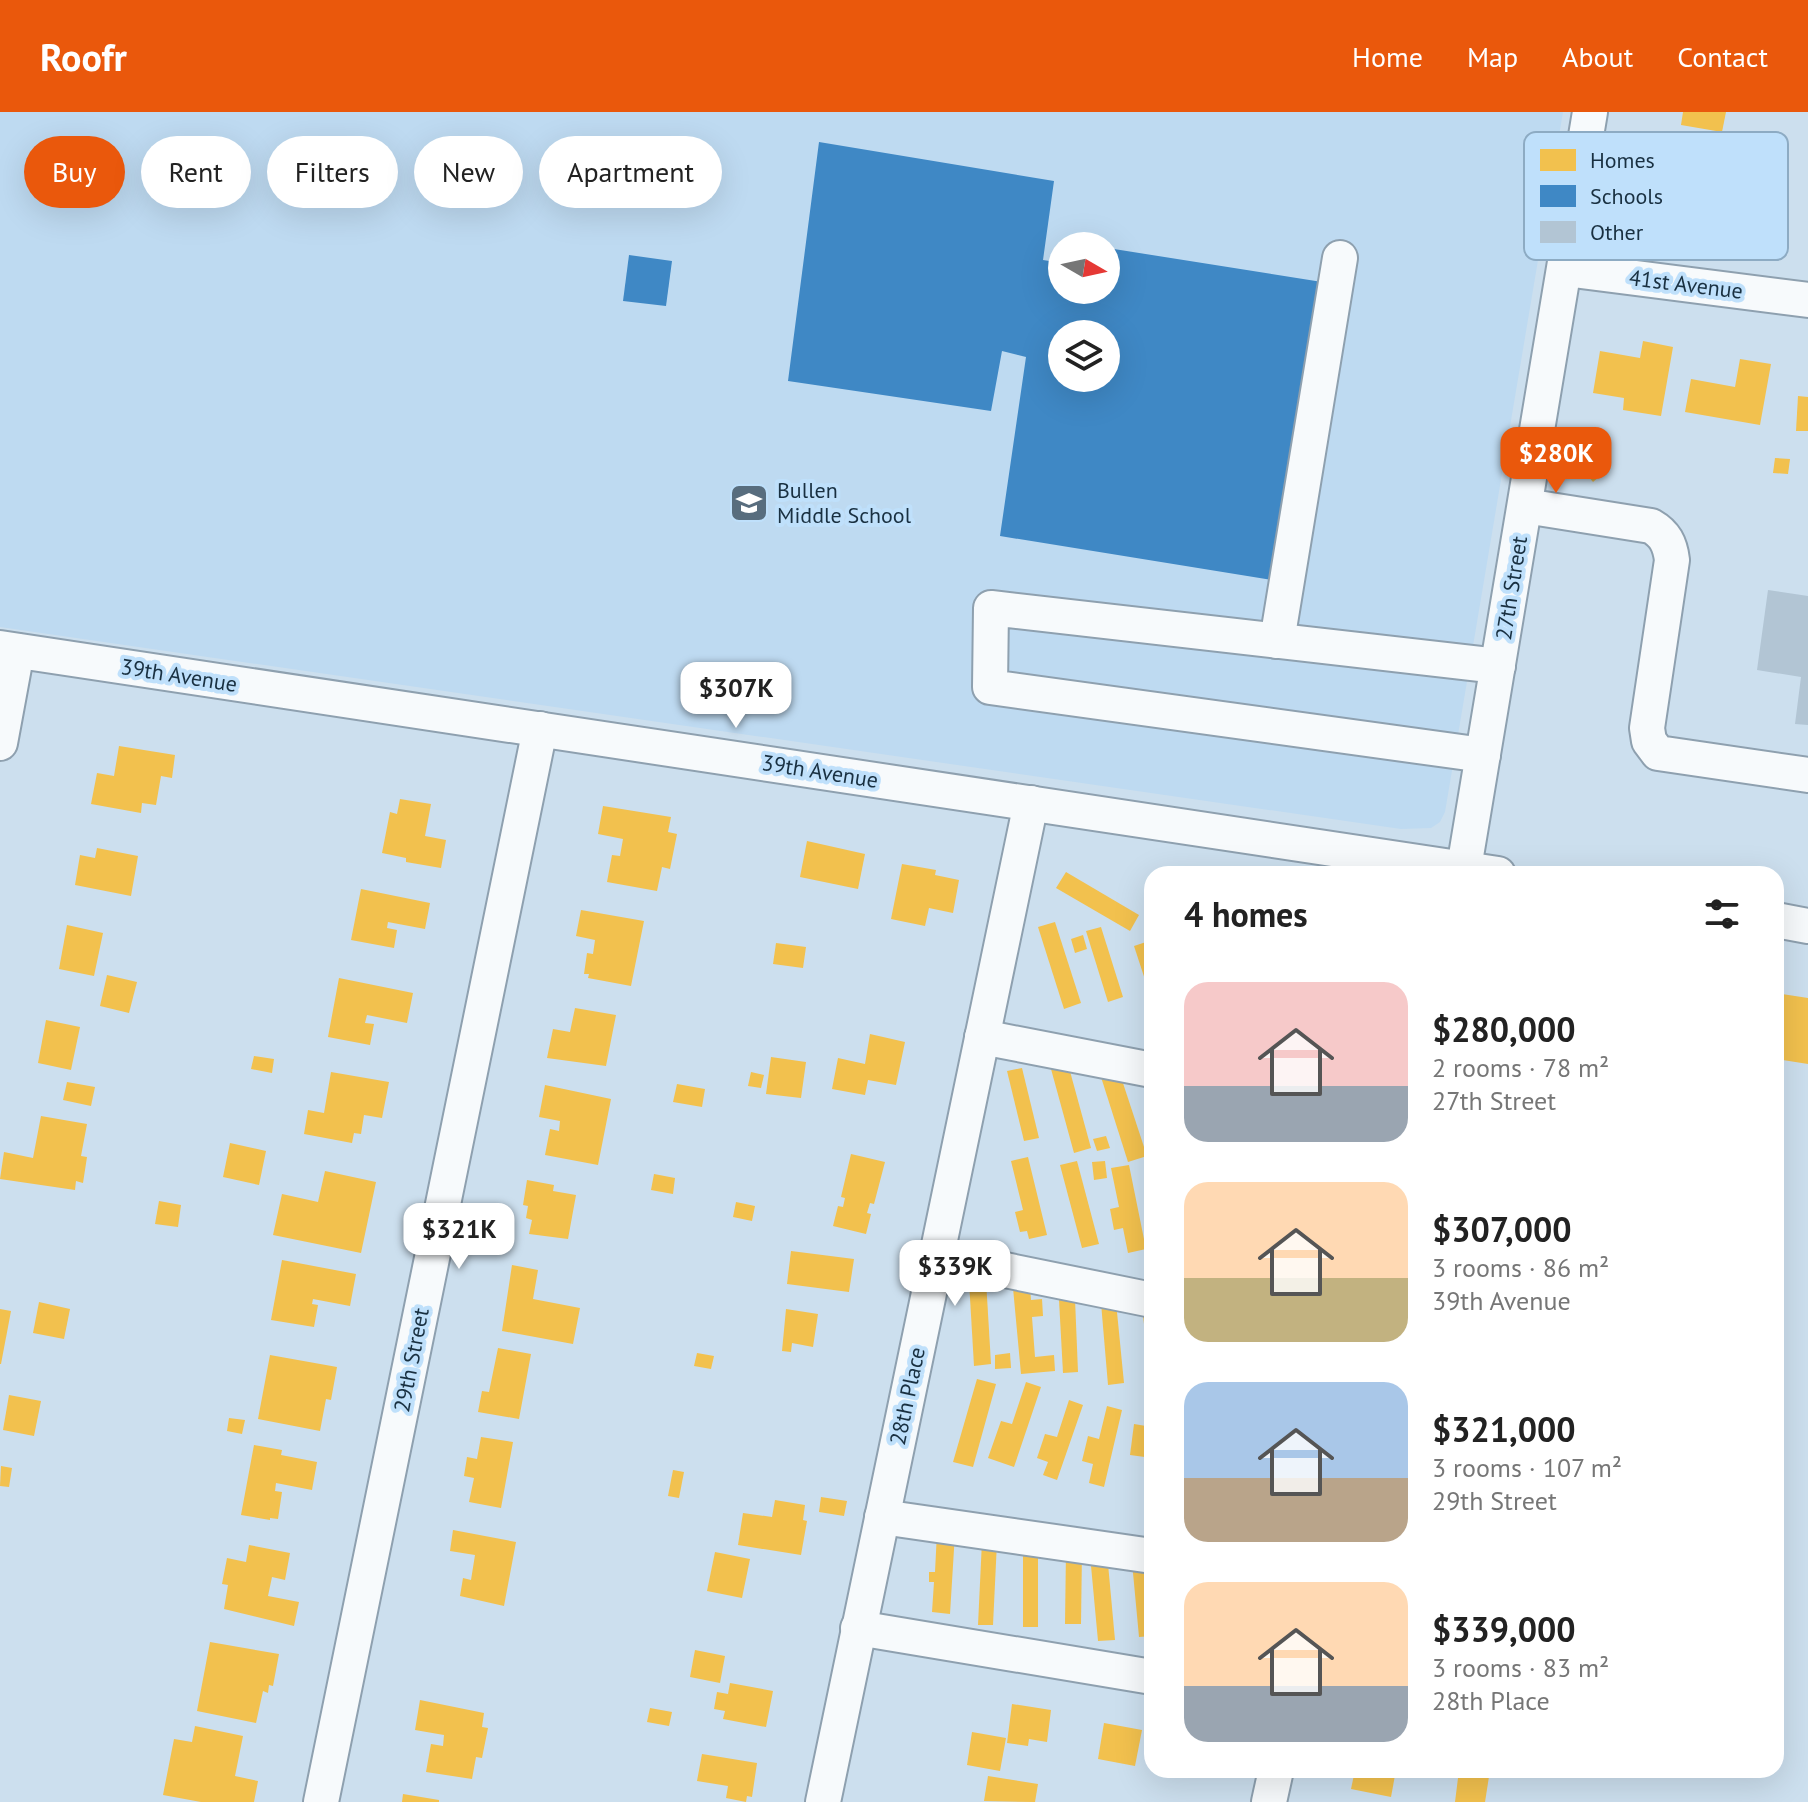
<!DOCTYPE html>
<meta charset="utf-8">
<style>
:root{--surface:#fff;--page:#f2f2f2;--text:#222;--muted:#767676;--accent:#ea580c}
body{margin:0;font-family:"PT Sans",sans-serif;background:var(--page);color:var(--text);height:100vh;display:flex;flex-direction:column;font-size:30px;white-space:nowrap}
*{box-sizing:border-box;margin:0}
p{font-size:26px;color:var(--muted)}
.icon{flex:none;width:44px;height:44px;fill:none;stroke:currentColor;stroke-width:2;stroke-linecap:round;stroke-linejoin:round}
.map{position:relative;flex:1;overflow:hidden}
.details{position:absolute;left:1144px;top:754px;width:640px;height:912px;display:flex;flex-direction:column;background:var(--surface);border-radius:24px;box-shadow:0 8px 32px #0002}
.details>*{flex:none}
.top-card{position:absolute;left:24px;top:24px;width:760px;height:72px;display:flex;gap:16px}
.needle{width:52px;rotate:99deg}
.controls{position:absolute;left:1048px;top:120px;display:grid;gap:16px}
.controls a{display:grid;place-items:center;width:72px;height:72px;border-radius:50%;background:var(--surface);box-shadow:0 8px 32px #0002;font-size:40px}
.price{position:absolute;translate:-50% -68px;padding:0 18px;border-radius:16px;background:#fff;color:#222;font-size:26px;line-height:52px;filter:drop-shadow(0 2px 4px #0008)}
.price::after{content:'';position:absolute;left:50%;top:48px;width:24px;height:18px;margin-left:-12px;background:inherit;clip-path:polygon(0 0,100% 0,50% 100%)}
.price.selected{background:var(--accent);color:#fff}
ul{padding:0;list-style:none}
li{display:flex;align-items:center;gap:24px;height:200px;padding:0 40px}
li span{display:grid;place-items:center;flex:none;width:224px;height:160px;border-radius:24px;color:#555}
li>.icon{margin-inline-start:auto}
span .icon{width:96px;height:96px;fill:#fffc;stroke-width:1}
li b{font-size:34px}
h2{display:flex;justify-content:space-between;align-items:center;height:96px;padding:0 40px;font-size:34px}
.pill{padding:0 28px;border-radius:36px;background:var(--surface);box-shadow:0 8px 32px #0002;font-size:28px;line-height:72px}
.pill.selected{background:var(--accent);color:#fff}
header{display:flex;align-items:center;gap:48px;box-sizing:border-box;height:112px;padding:0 40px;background:var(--accent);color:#fff}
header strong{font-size:38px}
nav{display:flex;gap:44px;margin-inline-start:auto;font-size:28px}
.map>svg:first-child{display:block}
.built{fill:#bedaf1;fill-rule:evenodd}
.homes{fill:#f2c14e}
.schools{fill:#3f88c5;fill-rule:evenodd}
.building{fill:#b2c5d4}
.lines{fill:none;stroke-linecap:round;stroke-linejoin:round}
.minor-casing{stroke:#8ea0af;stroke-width:38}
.minor{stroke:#f7fafc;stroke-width:34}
.labels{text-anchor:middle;stroke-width:8;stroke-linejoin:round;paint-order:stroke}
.street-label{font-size:22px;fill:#193041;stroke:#bfe0fb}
.poi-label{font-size:22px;fill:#193041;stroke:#bfe0fb;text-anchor:start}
.key{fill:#bfe0fb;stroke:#8dabc3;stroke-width:2}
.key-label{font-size:22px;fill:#193041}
</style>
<header>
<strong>Roofr</strong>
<nav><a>Home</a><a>Map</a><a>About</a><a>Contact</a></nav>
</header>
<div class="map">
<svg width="1808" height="1690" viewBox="0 0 1808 1690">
<rect width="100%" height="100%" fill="#ccdfee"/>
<path class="built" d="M0,0H1563L1445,700L1440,710L1431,716L1401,717L0,515ZM1062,134H1106V178H1062ZM1062,222H1106V266H1062Z"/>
<g class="homes">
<polygon points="1683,0 1726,0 1722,20 1681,13"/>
<polygon points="1643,229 1673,235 1661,304 1623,298 1624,286 1593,281 1600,239 1640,246"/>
<polygon points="1740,247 1771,252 1760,313 1685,300 1691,267 1735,275"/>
<polygon points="1798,284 1808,285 1808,319 1796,319"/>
<polygon points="1775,346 1790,347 1788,362 1773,361"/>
<polygon points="1598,349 1606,359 1593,370 1585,360"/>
<polygon points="119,634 175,643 172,666 161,664 156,693 142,691 141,701 91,692 97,661 114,664"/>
<polygon points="400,687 431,692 425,724 446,728 441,756 406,750 406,746 382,741 390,700 397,702"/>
<polygon points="603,694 671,705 668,720 677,722 670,757 662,755 657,779 607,770 612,743 620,744 623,727 598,722"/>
<polygon points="807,729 865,742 858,777 800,765"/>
<polygon points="97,736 138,744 131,784 75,773 80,743 95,746"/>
<polygon points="902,752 936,758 935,763 959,768 953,801 929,796 925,814 891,807"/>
<polygon points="1066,760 1139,803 1130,819 1056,776"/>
<polygon points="361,777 430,791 425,817 388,810 387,816 397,818 394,836 351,828"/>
<polygon points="581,798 644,809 631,874 588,866 589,862 584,862 587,841 593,842 595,828 576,824"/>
<polygon points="1055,810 1081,891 1064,897 1038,815"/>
<polygon points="67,813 103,821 94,864 59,857"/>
<polygon points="1101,815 1123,885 1108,890 1086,819"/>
<polygon points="1083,823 1087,837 1075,841 1071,827"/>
<polygon points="1152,828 1152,886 1151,886 1134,834"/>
<polygon points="776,831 806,835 803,856 773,852"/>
<polygon points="107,863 137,870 129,901 100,894"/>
<polygon points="339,866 413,881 407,911 367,903 365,911 374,912 370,933 328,925"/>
<polygon points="1782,882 1808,886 1808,952 1777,947 1782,909 1780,909 1782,899 1779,899"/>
<polygon points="575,896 616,903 606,954 547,946 553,917 570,920"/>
<polygon points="46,908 80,915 71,958 38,951"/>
<polygon points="870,922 905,930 896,973 868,968 865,983 832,977 838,946 865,952"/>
<polygon points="254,944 274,947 272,961 251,957"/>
<polygon points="771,945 806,950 801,986 766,982"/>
<polygon points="1068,952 1091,1036 1074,1041 1051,957"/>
<polygon points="1022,956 1039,1026 1024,1029 1007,959"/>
<polygon points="1119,959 1147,1044 1128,1050 1101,965"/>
<polygon points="331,960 389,970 382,1006 364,1003 361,1022 354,1021 352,1031 304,1022 308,998 324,1001"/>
<polygon points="751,960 764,963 761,976 748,974"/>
<polygon points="67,970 95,975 91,994 63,988"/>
<polygon points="677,972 705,977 702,995 673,990"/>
<polygon points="545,973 611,987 598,1053 545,1043 550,1017 559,1019 560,1009 539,1005"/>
<polygon points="41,1004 87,1012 81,1044 87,1045 83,1071 76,1069 75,1078 0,1067 4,1040 33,1046"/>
<polygon points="1106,1024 1110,1036 1097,1039 1093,1027"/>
<polygon points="230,1031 266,1039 259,1073 223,1065"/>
<polygon points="851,1042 885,1050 874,1092 870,1091 867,1101 871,1102 866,1122 833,1114 838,1094 843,1095 845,1086 841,1085"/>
<polygon points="1028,1045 1047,1123 1029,1127 1027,1119 1020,1120 1015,1100 1023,1098 1011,1049"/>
<polygon points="1077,1049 1099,1132 1082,1136 1060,1053"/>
<polygon points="1105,1049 1107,1066 1094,1068 1092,1050"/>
<polygon points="1129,1053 1146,1137 1128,1141 1123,1116 1114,1118 1110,1097 1119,1095 1111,1056"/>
<polygon points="325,1059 376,1070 361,1141 273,1123 282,1082 318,1090"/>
<polygon points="654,1062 675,1066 673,1082 651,1078"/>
<polygon points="527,1068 554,1073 553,1079 576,1083 568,1127 529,1122 532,1108 526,1106 528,1094 523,1093"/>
<polygon points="159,1089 181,1093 178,1115 155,1112"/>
<polygon points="736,1090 755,1094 752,1109 733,1105"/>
<polygon points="791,1139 854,1147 849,1180 787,1172"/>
<polygon points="282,1148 356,1162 350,1194 313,1187 312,1192 318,1193 314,1215 271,1208"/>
<polygon points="512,1153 538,1158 533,1187 580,1196 573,1232 502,1219"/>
<polygon points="986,1168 991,1252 974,1254 969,1169"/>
<polygon points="1030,1175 1031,1188 1042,1187 1043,1204 1032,1205 1035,1245 1054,1243 1055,1259 1021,1262 1013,1176"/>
<polygon points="1075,1187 1078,1260 1063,1261 1059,1188"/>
<polygon points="39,1190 70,1197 64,1227 33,1221"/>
<polygon points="1116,1190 1124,1271 1108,1273 1101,1191"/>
<polygon points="0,1197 11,1199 1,1252 0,1252"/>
<polygon points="786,1197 818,1202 813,1235 792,1231 791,1240 782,1239"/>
<polygon points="1152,1202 1152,1265 1150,1265 1143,1203"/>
<polygon points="498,1236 531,1242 519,1307 478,1300 482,1279 489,1280"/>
<polygon points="697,1241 714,1244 711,1257 694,1254"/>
<polygon points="1010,1241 1011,1256 995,1257 995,1243"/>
<polygon points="270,1243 337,1255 331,1288 326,1287 320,1319 258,1307"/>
<polygon points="977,1267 996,1272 973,1355 953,1350"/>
<polygon points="1026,1270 1041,1275 1014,1355 988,1346 1001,1309 1012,1312"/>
<polygon points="9,1283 41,1289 34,1324 3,1318"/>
<polygon points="1069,1288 1083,1293 1057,1368 1043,1363 1048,1350 1037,1346 1045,1322 1057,1325"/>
<polygon points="1107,1294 1122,1298 1104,1375 1089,1371 1093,1352 1082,1349 1088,1324 1099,1327"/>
<polygon points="229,1306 245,1308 242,1322 227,1319"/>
<polygon points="1134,1312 1152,1315 1152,1346 1130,1343"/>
<polygon points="481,1325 513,1330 501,1396 469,1390 474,1366 464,1364 467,1345 477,1347"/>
<polygon points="254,1333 282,1338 281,1343 317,1350 312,1378 276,1371 275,1379 282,1380 278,1407 270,1406 270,1408 241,1403"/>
<polygon points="1,1354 12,1356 9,1375 0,1374"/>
<polygon points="673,1358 684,1360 679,1386 668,1384"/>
<polygon points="821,1385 847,1389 844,1404 819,1400"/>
<polygon points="775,1388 805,1393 803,1408 807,1409 801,1443 738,1433 743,1401 772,1405"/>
<polygon points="453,1418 516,1430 504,1494 460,1484 463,1466 471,1468 475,1443 450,1439"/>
<polygon points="937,1420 955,1421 950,1502 932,1500 934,1470 929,1470 929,1460 935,1460"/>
<polygon points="982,1429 997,1430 993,1513 978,1513"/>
<rect x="1023" y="1431" width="15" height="84"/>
<polygon points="249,1433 290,1441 285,1468 272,1465 268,1484 299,1490 294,1514 224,1497 228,1473 222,1472 227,1446 246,1450"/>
<polygon points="1066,1438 1082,1439 1081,1512 1065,1512"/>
<polygon points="715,1440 750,1447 742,1486 707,1479"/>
<polygon points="1107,1441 1115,1528 1098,1529 1090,1443"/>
<polygon points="1132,1450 1152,1456 1152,1524 1139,1525"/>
<polygon points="210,1530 279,1542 273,1574 269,1573 268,1581 263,1579 256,1611 197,1599"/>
<polygon points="695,1538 725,1544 720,1571 690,1565"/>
<polygon points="730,1571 773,1579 766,1615 723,1607 725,1599 714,1597 717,1580 728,1582"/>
<polygon points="420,1588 484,1601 482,1615 488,1616 482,1646 476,1645 472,1667 426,1660 431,1632 443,1634 444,1623 415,1618"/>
<polygon points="1012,1592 1051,1598 1047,1630 1029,1627 1028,1634 1007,1631"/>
<polygon points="650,1596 672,1600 669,1614 647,1610"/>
<polygon points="1104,1611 1142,1618 1135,1654 1098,1647"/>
<polygon points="195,1614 243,1624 235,1664 258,1669 254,1690 201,1690 163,1683 174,1627 192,1630"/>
<polygon points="972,1620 1006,1626 1000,1659 967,1653"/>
<polygon points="702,1642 757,1651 752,1685 747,1684 746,1690 726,1686 728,1674 697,1669"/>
<polygon points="1355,1658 1396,1658 1391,1685 1351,1677"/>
<polygon points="1459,1658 1490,1658 1485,1690 1455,1690"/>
<polygon points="988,1664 1038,1672 1035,1690 984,1689"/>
<polygon points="403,1682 439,1688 439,1690 402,1690"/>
</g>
<g class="schools">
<path d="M819,30L1054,69L1043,148L1062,151V178H1106V158L1111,159L1114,137L1322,170L1278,469L1000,424L1026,245L1002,239L991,299L788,269ZM1062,222H1106V266H1062Z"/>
<polygon points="629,143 672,149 666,194 623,189"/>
</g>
<polygon class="building" points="1768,478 1808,484 1808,613 1795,612 1801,565 1757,558"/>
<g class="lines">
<g class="minor-casing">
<g id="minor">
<polyline points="1565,157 1808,188"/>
<path d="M1525,394L1651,414C1665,422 1670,432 1672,448L1647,616L1649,629L1658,641L1808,663"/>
<polyline points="1277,529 1340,146"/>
<polyline points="0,536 1498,762"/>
<polyline points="0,631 17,539"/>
<polyline points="1483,643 990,575 991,496 1498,554"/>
<polyline points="1463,762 1590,0"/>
<polyline points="1776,808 1808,814"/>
<polyline points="982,925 1152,958"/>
<polyline points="936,1144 1152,1188"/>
<polyline points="882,1405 1152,1444"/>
<polyline points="858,1516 1152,1565"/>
<polyline points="321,1690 540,617"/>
<polyline points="823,1690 1031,691"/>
<polyline points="1269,1690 1276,1658"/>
</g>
</g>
<use href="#minor" class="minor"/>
</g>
<defs>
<g id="school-square" transform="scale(2)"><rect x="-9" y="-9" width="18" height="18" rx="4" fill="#586d7e" stroke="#bfe0fb"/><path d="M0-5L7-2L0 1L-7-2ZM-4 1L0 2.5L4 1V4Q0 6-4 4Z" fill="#fff"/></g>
</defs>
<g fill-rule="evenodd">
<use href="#school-square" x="749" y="391"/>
</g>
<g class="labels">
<g class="street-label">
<text transform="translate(1686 172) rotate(7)" y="8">41st Avenue</text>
<text transform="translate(1511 476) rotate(-81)" y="8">27th Street</text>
<text transform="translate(179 563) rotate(9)" y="8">39th Avenue</text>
<text transform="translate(820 659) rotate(9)" y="8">39th Avenue</text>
<text transform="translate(411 1248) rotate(-79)" y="8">29th Street</text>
<text transform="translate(907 1284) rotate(-78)" y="8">28th Place</text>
</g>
<g class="poi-label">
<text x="777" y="386">Bullen<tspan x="777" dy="25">Middle School</tspan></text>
</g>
</g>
<rect x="1524" y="20" width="264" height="128" rx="12" class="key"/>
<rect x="1540" y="37" width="36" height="22" fill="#f2c14e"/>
<rect x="1540" y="73" width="36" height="22" fill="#3f88c5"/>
<rect x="1540" y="109" width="36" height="22" fill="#b2c5d4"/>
<g class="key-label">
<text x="1590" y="56">Homes</text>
<text x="1590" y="92">Schools</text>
<text x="1590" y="128">Other</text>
</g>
</svg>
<div class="controls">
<a><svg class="needle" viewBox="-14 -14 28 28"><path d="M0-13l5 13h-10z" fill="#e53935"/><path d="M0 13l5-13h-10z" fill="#767676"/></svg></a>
<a><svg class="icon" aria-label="layers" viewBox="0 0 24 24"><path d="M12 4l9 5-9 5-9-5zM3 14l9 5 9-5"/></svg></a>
</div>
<b class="price selected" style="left:1556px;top:383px">$280K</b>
<b class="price" style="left:736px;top:618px">$307K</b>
<b class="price" style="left:459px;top:1159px">$321K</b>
<b class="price" style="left:955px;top:1196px">$339K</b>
<div class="top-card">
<a class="pill selected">Buy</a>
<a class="pill">Rent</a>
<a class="pill">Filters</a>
<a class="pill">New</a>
<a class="pill">Apartment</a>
</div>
<section class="details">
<h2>4 homes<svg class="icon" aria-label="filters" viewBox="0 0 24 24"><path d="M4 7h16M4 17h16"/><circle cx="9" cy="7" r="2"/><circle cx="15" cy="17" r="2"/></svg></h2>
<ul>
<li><span style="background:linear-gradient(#f6c9c9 65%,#9aa5b1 0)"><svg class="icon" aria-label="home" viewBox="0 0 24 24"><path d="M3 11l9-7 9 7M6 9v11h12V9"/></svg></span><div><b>$280,000</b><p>2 rooms · 78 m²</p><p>27th Street</p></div></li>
<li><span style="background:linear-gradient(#ffd9b3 60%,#c2b280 0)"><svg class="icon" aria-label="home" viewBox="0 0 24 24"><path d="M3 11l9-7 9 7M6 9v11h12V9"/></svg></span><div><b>$307,000</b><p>3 rooms · 86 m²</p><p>39th Avenue</p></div></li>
<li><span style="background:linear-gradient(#a9c7e8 60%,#b9a48a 0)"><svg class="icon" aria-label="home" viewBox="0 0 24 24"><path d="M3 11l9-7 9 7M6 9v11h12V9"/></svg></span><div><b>$321,000</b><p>3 rooms · 107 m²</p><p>29th Street</p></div></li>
<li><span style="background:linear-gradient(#ffd9b3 65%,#9aa5b1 0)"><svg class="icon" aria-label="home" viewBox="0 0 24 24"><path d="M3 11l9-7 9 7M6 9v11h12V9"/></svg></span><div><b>$339,000</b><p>3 rooms · 83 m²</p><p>28th Place</p></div></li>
</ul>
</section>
</div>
